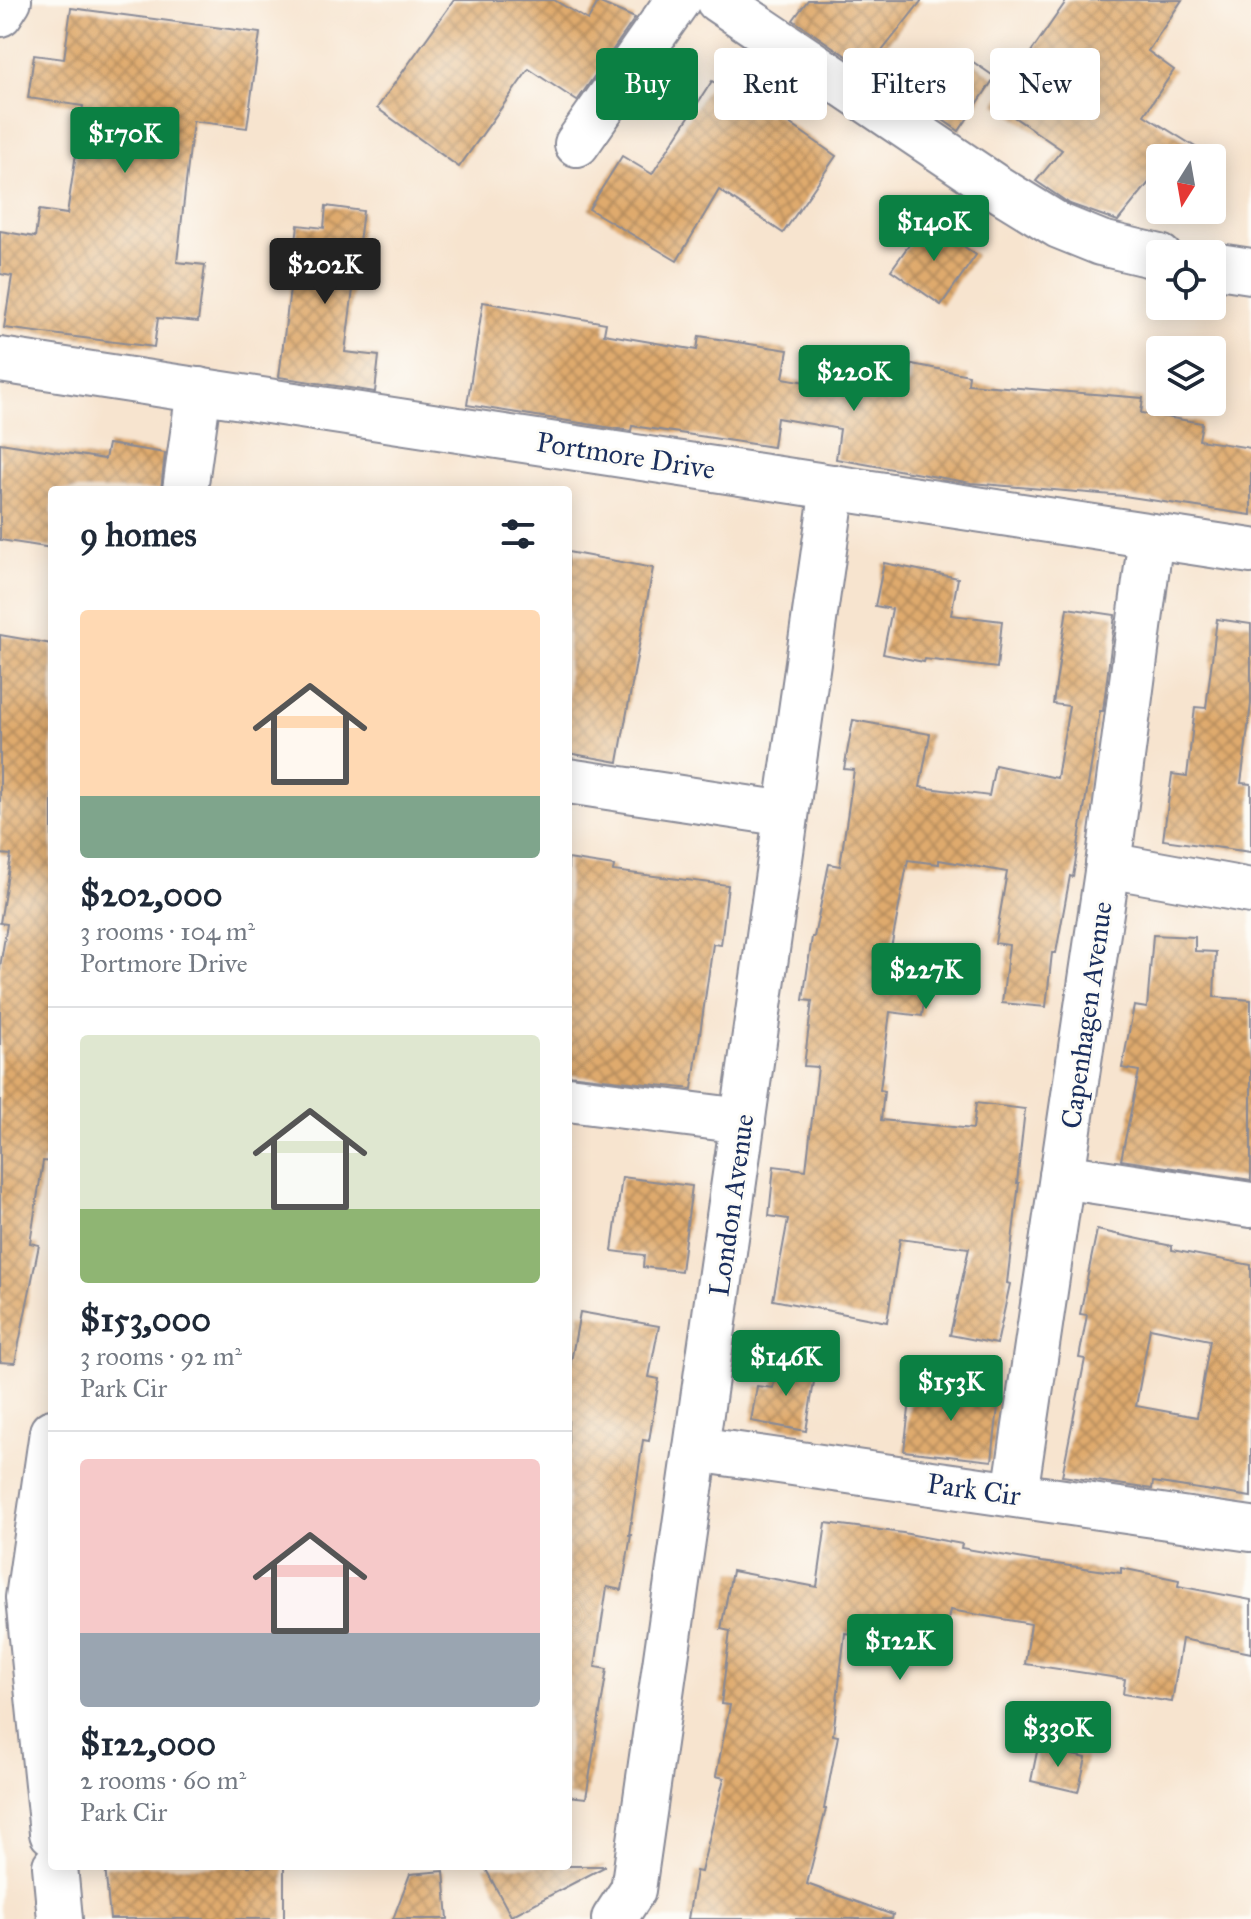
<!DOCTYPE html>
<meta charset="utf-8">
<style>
:root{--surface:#fff;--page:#f6f6f7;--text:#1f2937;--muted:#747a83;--line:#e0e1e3;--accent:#0b8043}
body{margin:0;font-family:"IM FELL Great Primer",serif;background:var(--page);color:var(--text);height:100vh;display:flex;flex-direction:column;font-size:30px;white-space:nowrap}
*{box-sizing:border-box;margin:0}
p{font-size:26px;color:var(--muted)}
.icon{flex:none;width:44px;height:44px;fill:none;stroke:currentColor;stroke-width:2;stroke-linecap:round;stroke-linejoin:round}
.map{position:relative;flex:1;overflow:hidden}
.drawer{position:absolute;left:48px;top:486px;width:524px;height:1384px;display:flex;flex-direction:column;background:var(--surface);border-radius:8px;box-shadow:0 4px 20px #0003}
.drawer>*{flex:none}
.hud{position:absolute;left:596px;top:48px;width:534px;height:72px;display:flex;gap:16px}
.needle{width:52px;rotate:191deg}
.controls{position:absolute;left:1146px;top:144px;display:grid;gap:16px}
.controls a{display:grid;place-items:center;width:80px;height:80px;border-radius:8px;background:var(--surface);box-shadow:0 4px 20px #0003;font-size:40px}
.price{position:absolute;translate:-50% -68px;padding:0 18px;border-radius:8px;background:var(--accent);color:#fff;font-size:26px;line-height:52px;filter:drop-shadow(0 2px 4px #0008)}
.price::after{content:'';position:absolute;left:50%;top:48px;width:24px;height:18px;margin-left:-12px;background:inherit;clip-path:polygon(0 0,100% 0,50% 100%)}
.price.on{background:#222;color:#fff}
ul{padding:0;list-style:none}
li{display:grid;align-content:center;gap:16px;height:424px;padding:0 32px}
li+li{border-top:2px solid var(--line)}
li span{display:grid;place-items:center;height:248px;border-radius:8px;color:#555}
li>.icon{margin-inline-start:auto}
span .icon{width:144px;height:144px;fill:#fffc;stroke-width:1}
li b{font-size:34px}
h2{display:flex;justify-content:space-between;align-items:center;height:96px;padding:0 32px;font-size:34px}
.tag{padding:0 28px;border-radius:8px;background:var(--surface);box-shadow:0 4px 20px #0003;font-size:28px;line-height:72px}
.tag.on{background:var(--accent);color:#fff}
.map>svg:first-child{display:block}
.building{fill:url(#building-cross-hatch);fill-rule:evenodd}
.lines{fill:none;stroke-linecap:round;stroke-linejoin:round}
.minor-casing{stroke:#898a96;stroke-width:48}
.minor{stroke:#fff;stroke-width:44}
.labels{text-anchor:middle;stroke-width:6;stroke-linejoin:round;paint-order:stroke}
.street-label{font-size:28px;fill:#1b2f5e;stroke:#fdfcf7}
</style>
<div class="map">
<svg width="1251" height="1919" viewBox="0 0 1251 1919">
<defs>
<pattern id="building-cross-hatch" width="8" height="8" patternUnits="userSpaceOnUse" patternTransform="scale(2)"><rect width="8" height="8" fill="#dfaa6d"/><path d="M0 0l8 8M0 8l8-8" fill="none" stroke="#b48b5d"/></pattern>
</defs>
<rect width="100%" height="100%" fill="#fdfcf7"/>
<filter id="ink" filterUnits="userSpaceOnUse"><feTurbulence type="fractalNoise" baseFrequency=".0125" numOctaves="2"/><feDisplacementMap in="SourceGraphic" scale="16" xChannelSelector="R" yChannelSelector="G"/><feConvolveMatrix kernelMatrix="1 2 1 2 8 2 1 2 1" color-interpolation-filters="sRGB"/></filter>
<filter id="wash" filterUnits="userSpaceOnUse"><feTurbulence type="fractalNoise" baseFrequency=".006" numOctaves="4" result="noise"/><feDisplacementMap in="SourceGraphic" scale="32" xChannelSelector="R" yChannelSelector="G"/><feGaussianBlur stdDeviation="1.8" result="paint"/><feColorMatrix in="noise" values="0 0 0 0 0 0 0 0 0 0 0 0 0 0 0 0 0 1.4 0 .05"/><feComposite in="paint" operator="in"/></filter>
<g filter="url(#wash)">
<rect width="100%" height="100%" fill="#f7e4cf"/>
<g id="blocks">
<g class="building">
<polygon points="454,0 554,0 588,20 598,2 635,18 577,101 529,69 459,167 377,108"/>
<polygon points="808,0 922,0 867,70 793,20"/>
<polygon points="1067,0 1182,0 1148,51 1174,70 1144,115 1213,158 1160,158 1160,169 1118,221 1070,204 1036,181 1062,150 995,104"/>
<polygon points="71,8 260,33 247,128 193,121 177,262 205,265 198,322 158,318 154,347 4,328 12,276 0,274 0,231 35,237 39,210 67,214 83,106 28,98 34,55 64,59"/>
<polygon points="960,53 995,77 959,131 924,107"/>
<polygon points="712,81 768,116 772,111 836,156 783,233 719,190 677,261 589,209 622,156 652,174"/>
<polygon points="326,206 363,211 345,352 379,356 375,392 279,377 298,225 324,228"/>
<polygon points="927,220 976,255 941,305 891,270"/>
<polygon points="483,302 606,323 604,334 697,350 699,336 788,350 783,378 847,389 849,374 909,384 912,364 969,375 968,384 1143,398 1141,413 1202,423 1199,440 1251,448 1251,515 1124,496 971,483 836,459 840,429 777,418 773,447 632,426 631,431 467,405"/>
<polygon points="0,443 105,459 108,444 165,453 161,490 52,490 52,548 0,540"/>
<polygon points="568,552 653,568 618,762 568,753"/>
<polygon points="884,563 958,578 951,615 1002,621 997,668 925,659 924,662 883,654 892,609 875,606"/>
<polygon points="1067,608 1115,615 1103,711 1100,711 1073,877 1070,876 1056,953 1052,953 1046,1007 1002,1003 1009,945 995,943 1007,872 939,860 939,864 908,860 891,948 931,953 922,1016 890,1012 880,1090 884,1091 881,1120 973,1129 976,1103 1025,1109 1017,1183 1019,1183 1007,1283 1010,1284 997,1344 950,1335 969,1248 900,1239 887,1322 773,1300 788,1219 769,1216 774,1166 806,1170 818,1067 804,1066 812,1001 803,1000 812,937 814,937 829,864 840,866 854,770 844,769 853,720 930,734 920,787 989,796 995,765 1057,778 1069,706 1053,704"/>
<polygon points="1217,619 1251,624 1251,704 1241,783 1251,784 1251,852 1163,840 1172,774 1187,776 1195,707 1206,708"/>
<polygon points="0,635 52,644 52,1162 43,1161 30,1243 39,1245 15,1363 0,1362 0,967 7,924 0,923 11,855 0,854"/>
<polygon points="568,859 614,866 613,871 728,885 721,945 713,944 692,1089 568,1075"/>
<polygon points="1153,935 1195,937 1195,951 1216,952 1214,997 1251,1000 1251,1180 1121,1160 1139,1071 1122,1068 1134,1006 1147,1008"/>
<polygon points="622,1177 692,1186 681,1271 643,1267 644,1255 612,1251"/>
<path d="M1097,1230L1172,1246V1250L1251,1265V1497L1153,1482L1152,1489L1062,1476L1085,1359L1079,1358L1087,1315L1080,1314ZM1150,1328L1210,1340L1197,1417L1136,1406Z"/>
<polygon points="580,1312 659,1326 649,1377 659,1379 649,1441 643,1440 629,1535 631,1535 622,1590 607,1587 595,1667 607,1669 586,1798 568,1796 568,1378"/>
<polygon points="777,1363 816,1369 806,1431 751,1421 757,1386 773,1388"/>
<polygon points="912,1384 999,1398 992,1461 904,1451"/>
<polygon points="826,1523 903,1533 962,1544 961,1548 1041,1562 1121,1573 1121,1568 1179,1580 1178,1586 1251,1600 1251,1653 1182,1639 1172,1702 1123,1694 1125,1679 1025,1664 1031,1624 950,1610 943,1646 872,1633 871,1638 845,1633 833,1735 838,1736 824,1809 826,1809 807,1884 893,1915 892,1919 688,1919 696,1871 701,1872 724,1778 716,1776 730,1705 721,1704 730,1631 721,1629 732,1571 817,1587"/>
<polygon points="1038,1747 1086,1758 1078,1792 1031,1781"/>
<polygon points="105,1866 284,1866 284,1919 110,1919"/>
<polygon points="484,1866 606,1866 511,1916"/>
<polygon points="444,1871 448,1919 393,1919 410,1874"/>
</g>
</g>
</g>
<g filter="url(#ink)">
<use href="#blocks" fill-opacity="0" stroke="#898a96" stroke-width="2"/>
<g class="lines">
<g class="minor-casing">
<g id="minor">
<polyline points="718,0 994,186 1059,226 1101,243 1160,257"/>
<polyline points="0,14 9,0"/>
<polyline points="577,144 678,0"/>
<polyline points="1212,265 1251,271"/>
<polyline points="0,360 1251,551"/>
<polyline points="185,490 199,390"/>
<polyline points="568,781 786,814"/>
<polyline points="1108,865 1251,891"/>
<polyline points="568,1099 743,1121"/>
<polyline points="1062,1176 1251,1205"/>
<polyline points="52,1432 28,1598 52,1833"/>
<polyline points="696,1449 1251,1529"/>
<polyline points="1015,1494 1108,865 1151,536"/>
<polyline points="55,1866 60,1919"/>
<polyline points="614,1919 633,1890 833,487"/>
</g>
</g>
<use href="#minor" class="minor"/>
</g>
</g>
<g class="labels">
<g class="street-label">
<text transform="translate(626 455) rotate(9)" y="10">Portmore Drive</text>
<text transform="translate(1086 1015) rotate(-82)" y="10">Capenhagen Avenue</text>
<text transform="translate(731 1205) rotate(-82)" y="10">London Avenue</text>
<text transform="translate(974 1489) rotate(8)" y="10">Park Cir</text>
</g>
</g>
</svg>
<div class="controls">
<a><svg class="needle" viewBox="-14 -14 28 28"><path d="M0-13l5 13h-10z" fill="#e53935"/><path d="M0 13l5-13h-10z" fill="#747a83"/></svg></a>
<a><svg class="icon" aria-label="locate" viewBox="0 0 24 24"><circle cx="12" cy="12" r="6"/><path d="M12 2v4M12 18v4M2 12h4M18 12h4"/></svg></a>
<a><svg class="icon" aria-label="layers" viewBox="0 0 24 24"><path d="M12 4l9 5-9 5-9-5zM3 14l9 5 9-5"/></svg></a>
</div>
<b class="price" style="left:125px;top:175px">$170K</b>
<b class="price" style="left:934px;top:263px">$140K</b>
<b class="price on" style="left:325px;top:306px">$202K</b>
<b class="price" style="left:854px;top:413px">$220K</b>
<b class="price" style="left:926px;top:1011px">$227K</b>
<b class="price" style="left:786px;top:1398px">$146K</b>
<b class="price" style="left:951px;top:1423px">$153K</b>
<b class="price" style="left:900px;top:1682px">$122K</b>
<b class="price" style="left:1058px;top:1769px">$330K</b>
<div class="hud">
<a class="tag on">Buy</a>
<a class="tag">Rent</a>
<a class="tag">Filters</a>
<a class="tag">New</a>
</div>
<section class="drawer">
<h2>9 homes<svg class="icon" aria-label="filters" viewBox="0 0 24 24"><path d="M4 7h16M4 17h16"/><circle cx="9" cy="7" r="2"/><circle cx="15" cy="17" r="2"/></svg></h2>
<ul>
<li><span style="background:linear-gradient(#ffd9b3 75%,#7fa58c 0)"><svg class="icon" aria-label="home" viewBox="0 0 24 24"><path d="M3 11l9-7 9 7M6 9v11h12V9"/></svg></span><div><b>$202,000</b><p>3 rooms · 104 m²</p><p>Portmore Drive</p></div></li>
<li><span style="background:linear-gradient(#dfe7d0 70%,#8fb573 0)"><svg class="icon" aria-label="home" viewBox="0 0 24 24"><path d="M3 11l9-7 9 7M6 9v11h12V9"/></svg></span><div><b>$153,000</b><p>3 rooms · 92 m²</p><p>Park Cir</p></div></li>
<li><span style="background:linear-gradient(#f6c9c9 70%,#9aa5b1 0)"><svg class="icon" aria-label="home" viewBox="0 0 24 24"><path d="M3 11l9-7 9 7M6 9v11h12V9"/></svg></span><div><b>$122,000</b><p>2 rooms · 60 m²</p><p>Park Cir</p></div></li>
</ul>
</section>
</div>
